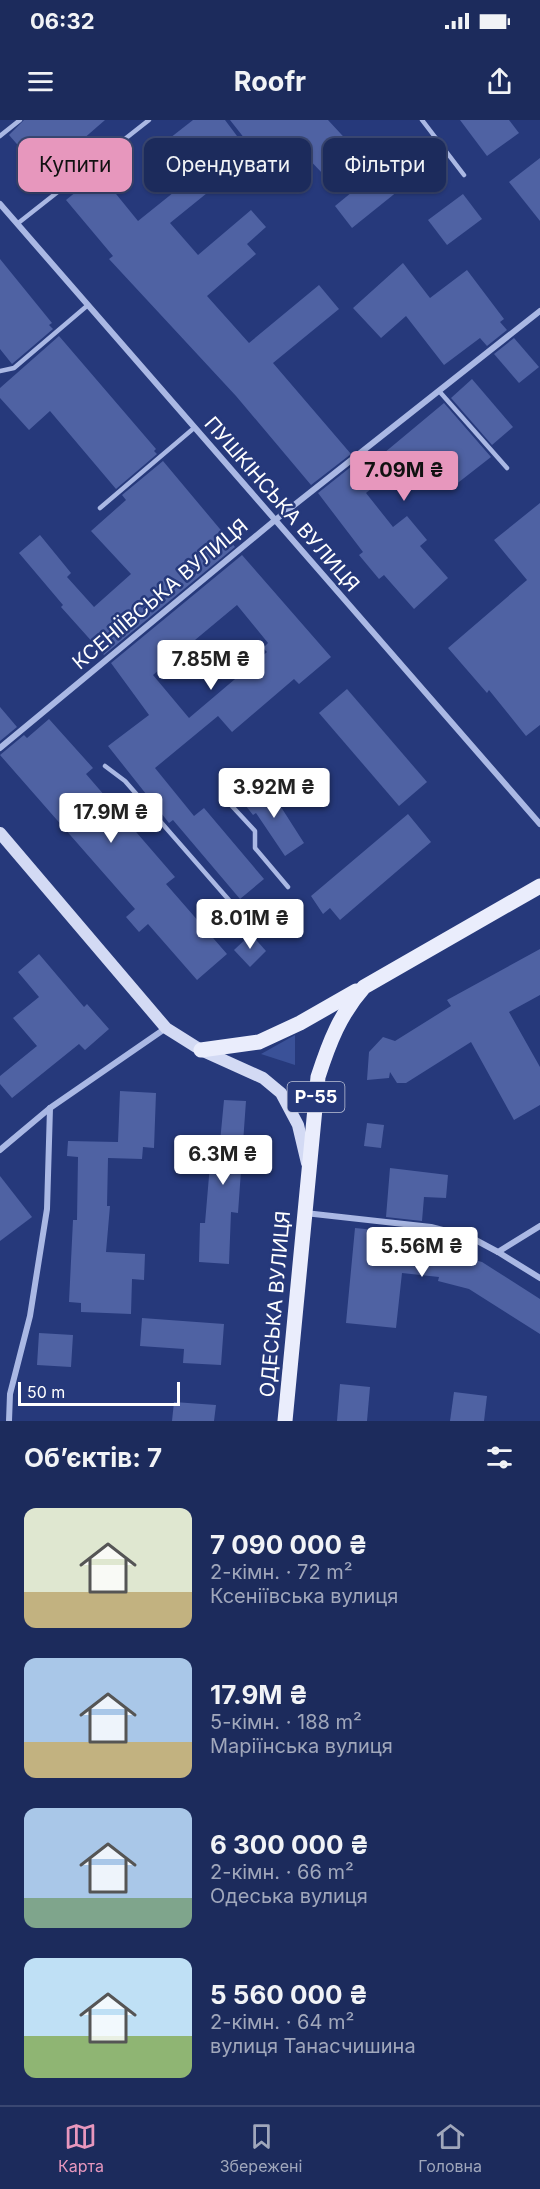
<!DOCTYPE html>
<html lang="uk">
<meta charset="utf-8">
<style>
:root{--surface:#1c2b5c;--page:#253362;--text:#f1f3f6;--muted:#a0a7bb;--line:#3a4772;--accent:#e797bd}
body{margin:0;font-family:Inter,sans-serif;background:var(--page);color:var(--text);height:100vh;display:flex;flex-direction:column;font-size:22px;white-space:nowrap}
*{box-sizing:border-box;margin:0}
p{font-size:20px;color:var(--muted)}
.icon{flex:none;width:33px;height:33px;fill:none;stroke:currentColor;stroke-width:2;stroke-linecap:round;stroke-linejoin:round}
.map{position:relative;height:1301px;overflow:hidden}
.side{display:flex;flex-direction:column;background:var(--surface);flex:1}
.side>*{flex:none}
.hud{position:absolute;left:18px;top:18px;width:504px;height:54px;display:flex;gap:12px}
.scale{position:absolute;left:18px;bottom:15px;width:162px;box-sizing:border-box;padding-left:6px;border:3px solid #fff;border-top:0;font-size:16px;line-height:21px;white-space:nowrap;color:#fff;-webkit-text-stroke:4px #26397b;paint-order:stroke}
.price{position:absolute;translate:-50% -51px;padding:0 14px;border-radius:6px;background:#fff;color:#222;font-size:20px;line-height:39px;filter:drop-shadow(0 2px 3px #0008)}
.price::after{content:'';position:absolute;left:50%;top:36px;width:18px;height:14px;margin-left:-9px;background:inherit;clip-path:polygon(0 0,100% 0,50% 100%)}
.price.on{background:var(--accent);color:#111}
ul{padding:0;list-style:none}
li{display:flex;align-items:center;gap:18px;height:150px;padding:0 24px}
li span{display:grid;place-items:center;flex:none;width:168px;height:120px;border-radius:12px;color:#555}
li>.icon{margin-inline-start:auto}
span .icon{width:72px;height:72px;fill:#fffc;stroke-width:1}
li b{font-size:26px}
h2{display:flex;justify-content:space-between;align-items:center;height:72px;padding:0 24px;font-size:26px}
.chip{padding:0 21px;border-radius:12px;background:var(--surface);box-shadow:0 2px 4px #0004,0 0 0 2px var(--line);font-size:21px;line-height:54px}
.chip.on{background:var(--accent);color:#111}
.status{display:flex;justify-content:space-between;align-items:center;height:42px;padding:0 30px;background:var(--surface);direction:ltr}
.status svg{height:16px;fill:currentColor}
header{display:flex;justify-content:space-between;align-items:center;height:78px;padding:0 24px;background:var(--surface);font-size:27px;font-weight:700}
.dock{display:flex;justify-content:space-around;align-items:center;height:84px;border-top:2px solid var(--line);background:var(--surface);font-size:16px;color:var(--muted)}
.dock a{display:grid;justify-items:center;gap:3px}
.dock .on{color:var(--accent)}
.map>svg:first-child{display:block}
.green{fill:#3a5198}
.building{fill:#4f62a3;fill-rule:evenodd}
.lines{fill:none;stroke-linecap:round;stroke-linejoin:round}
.lane{stroke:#aab8e4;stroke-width:4.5}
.street{stroke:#aab8e4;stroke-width:6}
.secondary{stroke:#d3daf4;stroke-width:12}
.primary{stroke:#eaedfc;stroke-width:15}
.labels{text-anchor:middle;stroke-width:5;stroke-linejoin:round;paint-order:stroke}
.shield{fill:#26397b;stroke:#bec4d7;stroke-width:1.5}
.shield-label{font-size:18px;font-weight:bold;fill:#fff}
.street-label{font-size:20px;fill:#fff;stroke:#26397b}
</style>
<div class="status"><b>06:32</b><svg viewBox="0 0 49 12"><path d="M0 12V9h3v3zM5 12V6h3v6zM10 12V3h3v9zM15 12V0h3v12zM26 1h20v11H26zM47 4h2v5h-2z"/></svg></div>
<header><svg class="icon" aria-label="menu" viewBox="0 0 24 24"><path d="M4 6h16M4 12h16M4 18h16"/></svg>Roofr<svg class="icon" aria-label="share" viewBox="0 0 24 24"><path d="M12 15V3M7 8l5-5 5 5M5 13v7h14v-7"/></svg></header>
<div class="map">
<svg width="540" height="1301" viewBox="0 0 540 1301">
<rect width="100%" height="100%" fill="#26397b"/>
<polygon class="green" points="295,915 295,945 261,934"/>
<g class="building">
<polygon points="24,0 105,0 43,54 9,15"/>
<polygon points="193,0 225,0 237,16 196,50 170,18"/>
<polygon points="230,0 328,0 353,27 323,54 303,33 274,56"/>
<polygon points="460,0 509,0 519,13 487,36"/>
<polygon points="540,38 540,101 509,62"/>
<polygon points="380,49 398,71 352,108 335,86"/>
<polygon points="199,52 212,69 170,103 198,135 251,90 266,107 247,124 256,134 207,176 249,223 319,165 339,189 273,243 351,334 311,365 236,276 109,139 113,136 66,80 99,53 138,101"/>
<polygon points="463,74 482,99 447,125 428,100"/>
<polygon points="0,139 52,203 49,205 53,209 12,244 0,229"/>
<polygon points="403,143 430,178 467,150 504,199 500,202 507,210 487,226 480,218 444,245 406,196 381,218 353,188"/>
<polygon points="59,216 156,329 154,331 157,334 116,369 50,291 29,310 0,278 0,268"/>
<polygon points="514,218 539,247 519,263 494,234"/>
<polygon points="472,259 513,307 492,325 451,278"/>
<polygon points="444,283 491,337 450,369 422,338 404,353 399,346 366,373 393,407 407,396 427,420 420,426 448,458 414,489 384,455 379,459 359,435 363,432 318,373 357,342 363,349 378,338"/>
<polygon points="163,341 235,427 104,535 61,487 63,485 19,433 40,415 71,453 67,457 94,487 131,454 91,411 126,380 122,375"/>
<polygon points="540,383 540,605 526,616 489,570 487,573 448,528 527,460 494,420"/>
<path d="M242,435L331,537L299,564L294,559L232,612L218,596L155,648L194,696L204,688L264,759L240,779L173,700L169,703L108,626L149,595L111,543ZM237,485L268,523L263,528L267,532L189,598L153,555Z"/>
<polygon points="347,569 427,662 399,686 319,593"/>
<polygon points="0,587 17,607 0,621"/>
<polygon points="49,599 93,648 86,654 175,757 166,764 227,834 197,860 148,804 139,812 126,797 135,789 0,635 24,615 27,618"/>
<polygon points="265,662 304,723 285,736 256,693 253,695 242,681"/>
<polygon points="408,694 431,722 340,800 330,788 323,794 311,776"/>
<polygon points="251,814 266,831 250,847 234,830"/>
<polygon points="540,829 540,875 509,892 540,947 540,985 514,1000 471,922 406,963 397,963 390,952 389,958 367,960 369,932 383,917 395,921 451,886 447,880"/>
<polygon points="39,834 84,887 87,884 109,909 85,930 79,924 12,978 0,964 0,956 37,926 13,898 39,877 18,852"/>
<polygon points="120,971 156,973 154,1028 143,1027 142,1039 108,1038 107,1086 110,1086 106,1132 145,1134 144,1160 132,1159 131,1194 81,1192 81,1183 69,1182 73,1100 77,1100 78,1037 67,1036 68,1021 118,1022"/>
<polygon points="224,980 246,981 238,1093 231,1092 229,1144 199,1142 200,1103 205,1103 212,1021 220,1022"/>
<polygon points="367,1003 384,1005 381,1028 364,1026"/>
<polygon points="390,1048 448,1055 446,1078 424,1077 422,1101 386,1097"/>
<polygon points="0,1056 32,1097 0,1121"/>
<polygon points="385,1107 421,1111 421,1126 482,1142 540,1179 540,1214 469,1169 438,1161 439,1157 402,1153 396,1208 346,1203 355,1108 385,1111"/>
<polygon points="142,1198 224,1204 221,1245 183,1243 184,1229 140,1226"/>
<polygon points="39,1213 73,1215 71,1247 37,1245"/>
<polygon points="340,1264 370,1267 367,1301 337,1301"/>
<polygon points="454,1272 487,1276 484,1301 450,1301"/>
<polygon points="174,1282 216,1285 214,1301 172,1301"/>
</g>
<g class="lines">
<g class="lane">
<polyline points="422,0 464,55"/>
<polyline points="0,16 20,0"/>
<polyline points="17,104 149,0"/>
<polyline points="0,251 14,248 88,185"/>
<polyline points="439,271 507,348"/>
<polyline points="100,388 194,308"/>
<polyline points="105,646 125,661 242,795 257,791"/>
<polyline points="230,684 255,711 255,728 288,767"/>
</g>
<g class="street">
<polyline points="0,84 540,704"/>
<polyline points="0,628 274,401 540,191"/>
<polyline points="0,1030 50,988 166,908"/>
<polyline points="305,1093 431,1107 470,1117 498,1132 540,1106"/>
<polyline points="498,1132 540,1158"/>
<polyline points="9,1301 10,1274 30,1196 47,1089 50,988"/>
</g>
<polyline class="secondary" points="0,713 166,908 201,930 263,958 281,973 298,1005 307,1043"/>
<g class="primary">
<polyline points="201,930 259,922 300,903 356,871"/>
<path d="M285,1301L318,957C329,923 340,894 364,867L540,766"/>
</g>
</g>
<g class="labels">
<rect class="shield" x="287.5" y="962" width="57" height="30" rx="4.5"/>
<g class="shield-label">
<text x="316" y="983">Р-55</text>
</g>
<g class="street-label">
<text transform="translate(282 384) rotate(49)" y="7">ПУШКІНСЬКА ВУЛИЦЯ</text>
<text transform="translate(160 474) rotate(-40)" y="7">КСЕНІЇВСЬКА ВУЛИЦЯ</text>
<text transform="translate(275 1184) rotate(-85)" y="7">ОДЕСЬКА ВУЛИЦЯ</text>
</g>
</g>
</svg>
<div class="scale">50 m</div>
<b class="price on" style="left:404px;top:382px">7.09M ₴</b>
<b class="price" style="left:211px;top:571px">7.85M ₴</b>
<b class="price" style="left:274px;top:699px">3.92M ₴</b>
<b class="price" style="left:111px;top:724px">17.9M ₴</b>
<b class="price" style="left:250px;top:830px">8.01M ₴</b>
<b class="price" style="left:223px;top:1066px">6.3M ₴</b>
<b class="price" style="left:422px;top:1158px">5.56M ₴</b>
<div class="hud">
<a class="chip on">Купити</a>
<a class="chip">Орендувати</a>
<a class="chip">Фільтри</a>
</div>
</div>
<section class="side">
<h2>Об’єктів: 7<svg class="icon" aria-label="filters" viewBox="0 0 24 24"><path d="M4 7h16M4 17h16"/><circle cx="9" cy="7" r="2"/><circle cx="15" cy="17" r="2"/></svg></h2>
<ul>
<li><span style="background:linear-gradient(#dfe7d0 70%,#c2b280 0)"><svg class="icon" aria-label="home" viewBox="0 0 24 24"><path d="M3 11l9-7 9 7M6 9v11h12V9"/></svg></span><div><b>7 090 000 ₴</b><p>2-кімн. · 72 m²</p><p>Ксеніївська вулиця</p></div></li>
<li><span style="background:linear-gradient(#a9c7e8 70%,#c2b280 0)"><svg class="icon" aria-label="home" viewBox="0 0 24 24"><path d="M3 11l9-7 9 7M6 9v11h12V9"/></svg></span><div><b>17.9M ₴</b><p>5-кімн. · 188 m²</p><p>Маріїнська вулиця</p></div></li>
<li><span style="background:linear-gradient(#a9c7e8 75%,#7fa58c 0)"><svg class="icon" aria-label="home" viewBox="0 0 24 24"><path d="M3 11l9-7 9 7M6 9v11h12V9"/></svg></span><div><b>6 300 000 ₴</b><p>2-кімн. · 66 m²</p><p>Одеська вулиця</p></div></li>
<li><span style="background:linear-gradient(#bfe0f5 65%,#8fb573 0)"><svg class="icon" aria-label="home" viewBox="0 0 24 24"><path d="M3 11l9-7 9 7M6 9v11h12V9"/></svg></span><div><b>5 560 000 ₴</b><p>2-кімн. · 64 m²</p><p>вулиця Танасчишина</p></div></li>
</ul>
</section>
<nav class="dock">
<a class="on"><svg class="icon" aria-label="map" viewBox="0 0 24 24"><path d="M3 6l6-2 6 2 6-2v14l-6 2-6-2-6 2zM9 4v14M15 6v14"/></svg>Карта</a>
<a><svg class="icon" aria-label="saved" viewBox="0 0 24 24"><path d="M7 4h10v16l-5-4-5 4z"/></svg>Збережені</a>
<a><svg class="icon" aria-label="home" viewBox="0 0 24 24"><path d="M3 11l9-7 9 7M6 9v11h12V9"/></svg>Головна</a>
</nav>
